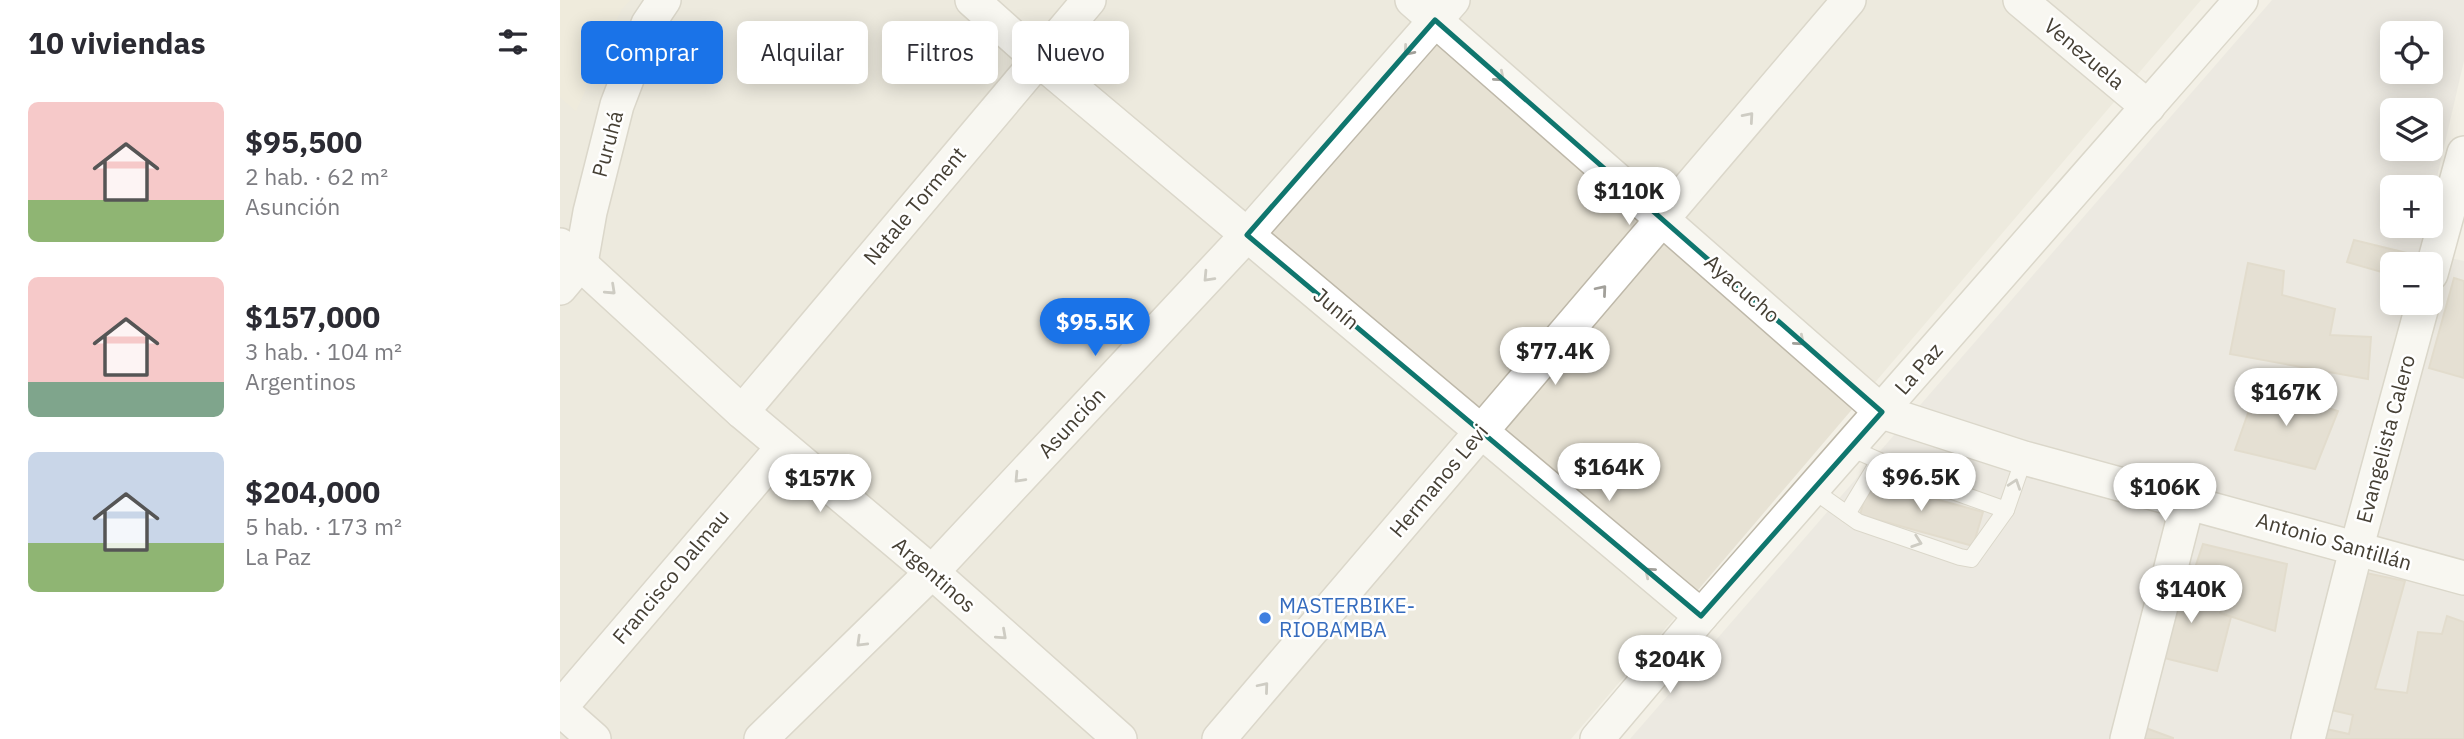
<!DOCTYPE html>
<html lang="es">
<meta charset="utf-8">
<style>
:root{--surface:#fff;--page:#f2f2f3;--text:#2b2b33;--muted:#7c7c81;--accent:#1a73e8}
body{margin:0;font-family:"IBM Plex Sans",sans-serif;background:var(--page);color:var(--text);height:100vh;display:flex;flex-direction:column;font-size:26px;white-space:nowrap}
*{box-sizing:border-box;margin:0}
p{font-size:23px;color:var(--muted)}
.icon{flex:none;width:38px;height:38px;fill:none;stroke:currentColor;stroke-width:2;stroke-linecap:round;stroke-linejoin:round}
.map{position:relative;flex:1;overflow:hidden}
.details{display:flex;flex-direction:column;background:var(--surface);width:560px}
.details>*{flex:none}
.top-card{position:absolute;left:21px;top:21px;width:665px;height:63px;display:flex;gap:14px}
.buttons{position:absolute;left:1820px;top:21px;display:grid;gap:14px}
.buttons a{display:grid;place-items:center;width:63px;height:63px;border-radius:10px;background:var(--surface);box-shadow:0 4px 18px #0003;font-size:35px}
.price{position:absolute;translate:-50% -60px;padding:0 16px;border-radius:24px;background:#fff;color:#222;font-size:23px;line-height:46px;filter:drop-shadow(0 2px 4px #0008)}
.price::after{content:'';position:absolute;left:50%;top:42px;width:21px;height:16px;margin-left:-10px;background:inherit;clip-path:polygon(0 0,100% 0,50% 100%)}
.price.active{background:var(--accent);color:#fff}
ul{padding:0;list-style:none}
li{display:flex;align-items:center;gap:21px;height:175px;padding:0 28px}
li span{display:grid;place-items:center;flex:none;width:196px;height:140px;border-radius:10px;color:#555}
li>.icon{margin-inline-start:auto}
span .icon{width:84px;height:84px;fill:#fffc;stroke-width:1}
li b{font-size:30px}
h2{display:flex;justify-content:space-between;align-items:center;height:84px;padding:0 28px;font-size:30px}
.tag{padding:0 24px;border-radius:10px;background:var(--surface);box-shadow:0 4px 18px #0003;font-size:24px;line-height:63px}
.tag.active{background:var(--accent);color:#fff}
main{display:flex;flex:1;min-height:0}
.map>svg:first-child{display:block}
.residential{fill:#e7e2d4}
.industrial{fill:#e5e1db;fill-rule:evenodd}
.education{fill:#ece5d0}
.building{fill:#d5ccbc;stroke:#cfc4af;stroke-width:2}
.lines{fill:none;stroke-linecap:round;stroke-linejoin:round}
.service-casing{stroke:#beb8a9;stroke-width:18}
.minor-casing{stroke:#beb8a9;stroke-width:36}
.service{stroke:#fff;stroke-width:16}
.minor{stroke:#fff;stroke-width:33}
.oneway{stroke:#a2a09a}
.marked{fill:none;stroke:#0f766e;stroke-width:5;stroke-linejoin:round}
.shop-dot{fill:#3f7fe0;stroke:#fff;stroke-width:2.5}
.labels{text-anchor:middle;stroke-width:5;stroke-linejoin:round;paint-order:stroke}
.street-label{font-size:21px;fill:#464035;stroke:#fff}
.shop-label{font-size:21px;fill:#366cbe;stroke:#fff;text-anchor:start}
</style>
<main>
<section class="details">
<h2>10 viviendas<svg class="icon" aria-label="filters" viewBox="0 0 24 24"><path d="M4 7h16M4 17h16"/><circle cx="9" cy="7" r="2"/><circle cx="15" cy="17" r="2"/></svg></h2>
<ul>
<li><span style="background:linear-gradient(#f6c9c9 70%,#8fb573 0)"><svg class="icon" aria-label="home" viewBox="0 0 24 24"><path d="M3 11l9-7 9 7M6 9v11h12V9"/></svg></span><div><b>$95,500</b><p>2 hab. · 62 m²</p><p>Asunción</p></div></li>
<li><span style="background:linear-gradient(#f6c9c9 75%,#7fa58c 0)"><svg class="icon" aria-label="home" viewBox="0 0 24 24"><path d="M3 11l9-7 9 7M6 9v11h12V9"/></svg></span><div><b>$157,000</b><p>3 hab. · 104 m²</p><p>Argentinos</p></div></li>
<li><span style="background:linear-gradient(#c9d6e8 65%,#8fb573 0)"><svg class="icon" aria-label="home" viewBox="0 0 24 24"><path d="M3 11l9-7 9 7M6 9v11h12V9"/></svg></span><div><b>$204,000</b><p>5 hab. · 173 m²</p><p>La Paz</p></div></li>
</ul>
</section>
<div class="map">
<svg width="1904" height="739" viewBox="0 0 1904 739">
<rect width="100%" height="100%" fill="#f3f0e6"/>
<polygon class="residential" points="0,0 1641,0 1011,739 0,739"/>
<path class="industrial" d="M1712,0H1904V61L1871,203V187H1832V226H1866L1860,251L1904,261V739H1070ZM1832,33H1871V72H1832ZM1832,110H1871V149H1832ZM1832,264H1871V303H1832Z"/>
<polygon class="education" points="0,0 70,0 61,10 16,111 0,97"/>
<g class="building">
<polygon points="1794,240 1851,254 1848,264 1832,264 1832,275 1787,262"/>
<polygon points="1688,263 1724,271 1722,295 1775,309 1770,335 1811,337 1808,379 1670,354"/>
<polygon points="1894,278 1904,281 1904,378 1869,368"/>
<polygon points="1698,385 1778,411 1755,469 1675,450"/>
<polygon points="1309,481 1423,512 1413,546 1300,515"/>
<polygon points="1643,544 1727,564 1715,631 1660,613 1661,601 1626,595"/>
<polygon points="1616,561 1635,567 1626,595 1661,601 1660,613 1671,617 1657,671 1592,655"/>
<polygon points="1806,573 1845,581 1815,689 1847,693 1858,632 1882,634 1887,616 1904,622 1904,739 1763,739 1766,729 1789,734 1793,715 1771,710"/>
<polygon points="1572,723 1613,738 1613,739 1569,739"/>
</g>
<g class="lines">
<g class="service-casing">
<g id="service">
<polyline points="1253,490 1298,522 1400,557 1411,559 1446,510 1370,483 1290,448"/>
<polyline points="1446,510 1464,458"/>
<polyline points="1287,514 1319,461"/>
</g>
</g>
<g class="minor-casing">
<g id="minor">
<polyline points="412,0 479,60 1141,616"/>
<polyline points="852,0 1322,412 1464,458 1904,578"/>
<polyline points="1460,0 1588,107"/>
<polyline points="0,245 182,412 372,572 560,739"/>
<polyline points="1871,274 1904,153"/>
<polyline points="0,288 21,263 30,212 57,105 88,24 104,0"/>
<polyline points="182,412 529,0"/>
<polyline points="0,708 223,447"/>
<polyline points="0,709 34,739"/>
<polyline points="201,739 372,572 687,235 893,0"/>
<polyline points="659,739 1289,0"/>
<polyline points="1037,739 1141,616 1681,0"/>
<polyline points="1567,739 1628,501"/>
<polyline points="1748,739 1796,550 1863,303"/>
</g>
</g>
<use href="#service" class="service"/>
<use href="#minor" class="minor"/>
</g>
<defs><path id="oneway-chevron" d="M-2-3.5L2.5 0L-2 3.5" fill="none" stroke-width="1.6" stroke-linecap="round" stroke-linejoin="round" transform="scale(1.75)"/></defs>
<g class="oneway">
<use href="#oneway-chevron" transform="translate(848 51) rotate(131)"/>
<use href="#oneway-chevron" transform="translate(940 77) rotate(41)"/>
<use href="#oneway-chevron" transform="translate(1189 117) rotate(-49)"/>
<use href="#oneway-chevron" transform="translate(648 277) rotate(133)"/>
<use href="#oneway-chevron" transform="translate(51 290) rotate(43)"/>
<use href="#oneway-chevron" transform="translate(1042 290) rotate(-50)"/>
<use href="#oneway-chevron" transform="translate(1240 341) rotate(41)"/>
<use href="#oneway-chevron" transform="translate(459 478) rotate(133)"/>
<use href="#oneway-chevron" transform="translate(1455 484) rotate(-71)"/>
<use href="#oneway-chevron" transform="translate(1357 542) rotate(19)"/>
<use href="#oneway-chevron" transform="translate(1089 572) rotate(-140)"/>
<use href="#oneway-chevron" transform="translate(442 635) rotate(42)"/>
<use href="#oneway-chevron" transform="translate(301 642) rotate(136)"/>
<use href="#oneway-chevron" transform="translate(704 687) rotate(-50)"/>
</g>
<path d="M0 0H1904V739H0ZM875,20L1322,412L1141,616L687,235Z" fill="#f3f0e6" fill-opacity=".55" fill-rule="evenodd"/>
<path class="marked" d="M875,20L1322,412L1141,616L687,235Z"/>
<circle class="shop-dot" cx="705" cy="618" r="7"/>
<g class="labels">
<g class="street-label">
<text transform="translate(1524 54) rotate(40)" y="7">Venezuela</text>
<text transform="translate(48 144) rotate(-75)" y="7">Puruhá</text>
<text transform="translate(355 206) rotate(-50)" y="7">Natale Torment</text>
<text transform="translate(1182 289) rotate(41)" y="7">Ayacucho</text>
<text transform="translate(776 309) rotate(40)" y="7">Junín</text>
<text transform="translate(1359 369) rotate(-49)" y="7">La Paz</text>
<text transform="translate(512 423) rotate(-47)" y="7">Asunción</text>
<text transform="translate(1826 439) rotate(-75)" y="7">Evangelista Calero</text>
<text transform="translate(879 481) rotate(-50)" y="7">Hermanos Levi</text>
<text transform="translate(1774 542) rotate(16)" y="7">Antonio Santillán</text>
<text transform="translate(374 575) rotate(41)" y="7">Argentinos</text>
<text transform="translate(111 577) rotate(-50)" y="7">Francisco Dalmau</text>
</g>
<g class="shop-label">
<text x="719" y="613">MASTERBIKE-<tspan x="719" dy="24">RIOBAMBA</tspan></text>
</g>
</g>
</svg>
<div class="buttons">
<a><svg class="icon" aria-label="locate" viewBox="0 0 24 24"><circle cx="12" cy="12" r="6"/><path d="M12 2v4M12 18v4M2 12h4M18 12h4"/></svg></a>
<a><svg class="icon" aria-label="layers" viewBox="0 0 24 24"><path d="M12 4l9 5-9 5-9-5zM3 14l9 5 9-5"/></svg></a>
<a>+</a>
<a>−</a>
</div>
<b class="price" style="left:1069px;top:227px">$110K</b>
<b class="price active" style="left:535px;top:358px">$95.5K</b>
<b class="price" style="left:995px;top:387px">$77.4K</b>
<b class="price" style="left:1726px;top:428px">$167K</b>
<b class="price" style="left:1049px;top:503px">$164K</b>
<b class="price" style="left:1361px;top:513px">$96.5K</b>
<b class="price" style="left:260px;top:514px">$157K</b>
<b class="price" style="left:1605px;top:523px">$106K</b>
<b class="price" style="left:1631px;top:625px">$140K</b>
<b class="price" style="left:1110px;top:695px">$204K</b>
<div class="top-card">
<a class="tag active">Comprar</a>
<a class="tag">Alquilar</a>
<a class="tag">Filtros</a>
<a class="tag">Nuevo</a>
</div>
</div>
</main>
